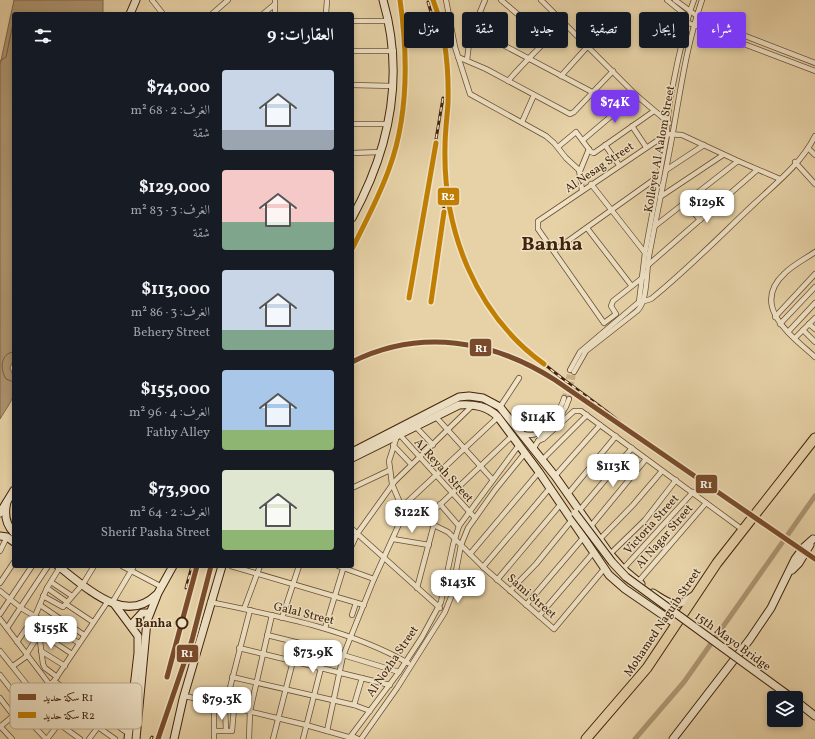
<!DOCTYPE html>
<html lang="ar">
<meta charset="utf-8">
<style>
:root{--surface:#171b24;--page:#20242c;--text:#f1f3f6;--muted:#9ea1a6;--accent:#7c3aed}
body{margin:0;font-family:Vollkorn,Amiri,serif;background:var(--page);color:var(--text);direction:rtl;height:100vh;display:flex;flex-direction:column;font-size:15px;white-space:nowrap}
*{box-sizing:border-box;margin:0}
p{font-size:13px;color:var(--muted)}
.icon{flex:none;width:22px;height:22px;fill:none;stroke:currentColor;stroke-width:2;stroke-linecap:round;stroke-linejoin:round}
.map{position:relative;flex:1;overflow:hidden;direction:ltr}
.side{position:absolute;left:12px;top:12px;width:342px;height:556px;display:flex;flex-direction:column;background:var(--surface);border-radius:4px;box-shadow:0 2px 6px #0003;direction:rtl}
.side>*{flex:none}
.guide{position:absolute;left:366px;top:12px;width:380px;height:36px;direction:rtl;display:flex;gap:8px}
.tools{position:absolute;left:767px;top:691px;display:grid;gap:8px}
.tools a{display:grid;place-items:center;width:36px;height:36px;border-radius:4px;background:var(--surface);box-shadow:0 2px 6px #0003;font-size:20px}
.price{position:absolute;translate:-50% -34px;padding:0 9px;border-radius:8px;background:#fff;color:#222;font-size:13px;line-height:26px;filter:drop-shadow(0 1px 2px #0008)}
.price::after{content:'';position:absolute;left:50%;top:24px;width:12px;height:9px;margin-left:-6px;background:inherit;clip-path:polygon(0 0,100% 0,50% 100%)}
.price.current{background:var(--accent);color:#fff}
ul{padding:0;list-style:none}
li{display:flex;align-items:center;gap:12px;height:100px;padding:0 20px}
li span{display:grid;place-items:center;flex:none;width:112px;height:80px;border-radius:4px;color:#555}
li>.icon{margin-inline-start:auto}
span .icon{width:48px;height:48px;fill:#fffc;stroke-width:1}
li b{font-size:17px}
h2{display:flex;justify-content:space-between;align-items:center;height:48px;padding:0 20px;font-size:17px}
.tag{padding:0 14px;border-radius:4px;background:var(--surface);box-shadow:0 2px 6px #0003;font-size:14px;line-height:36px}
.tag.current{background:var(--accent);color:#fff}
.map>svg:first-child{display:block}
.water{fill:#ae9672;stroke:#826849}
.lines{fill:none;stroke-linecap:round;stroke-linejoin:round}
.shore{stroke:#775c3e;stroke-width:1}
.canal{stroke:#ae9672;stroke-width:5}
.street-tunnel{stroke:#c6af88;stroke-width:4.5;stroke-dasharray:4.5 2;stroke-linecap:butt}
.street-casing{stroke:#6a4f32;stroke-width:6}
.secondary-casing{stroke:#40230b;stroke-width:9}
.highway-casing{stroke:#40230b;stroke-width:11}
.street{stroke:#efe2c6;stroke-width:4.5}
.secondary{stroke:#efe2c6;stroke-width:7}
.highway{stroke:#e7d2a7;stroke-width:9}
.rail-casing{stroke:#40230b;stroke-width:3}
.rail{stroke:#efe2c6;stroke-width:1.5;stroke-dasharray:4.5;stroke-linecap:butt}
.secondary-bridge-casing{stroke:#40230b;stroke-width:9;stroke-linecap:butt}
.secondary-bridge{stroke:#efe2c6;stroke-width:7}
.rail-1-casing{stroke:#efe2c6;stroke-width:8}
.rail-2-casing{stroke:#efe2c6;stroke-width:8}
.rail-1{stroke:#7a4b2a;stroke-width:5}
.rail-2{stroke:#c07f03;stroke-width:5}
.stop-dot{fill:#efe2c6;stroke:#40230b;stroke-width:2}
.labels{text-anchor:middle;stroke-width:3;stroke-linejoin:round;paint-order:stroke}
.street-label{font-size:12px;fill:#40230b;stroke:#efe2c6}
.stop-label{font-size:12px;font-weight:bold;fill:#40230b;stroke:#efe2c6;text-anchor:end}
.town-label{font-size:20px;font-weight:bold;fill:#40230b;stroke:#efe2c6}
.key{fill:#efe2c6;stroke:#baa98e;stroke-width:1}
.key-label{font-size:11px;fill:#40230b}
.line-badge{stroke:#efe2c6;stroke-width:1.5}
.badge-label{font-size:11px;text-anchor:middle;font-weight:bold;fill:#fff}
</style>
<div class="map">
<svg width="815" height="739" viewBox="0 0 815 739">
<rect width="100%" height="100%" fill="#e7d2a7"/>
<filter id="stains"><feTurbulence type="fractalNoise" baseFrequency=".005" numOctaves="4"/><feColorMatrix values="0 0 0 0 .2 0 0 0 0 .09 0 0 0 0 .02 0 0 0 .5 -.17"/></filter>
<radialGradient id="worn" r=".72"><stop offset=".6" stop-color="#630" stop-opacity="0"/><stop offset="1" stop-color="#630" stop-opacity=".3"/></radialGradient>
<path class="water" d="M14,0H103V13L14,14V358L10,368C21,392 12,399 0,419V65Z"/>
<g class="lines">
<g class="shore">
<polyline points="0,61 6,57 14,19"/>
<path d="M14,352C0,353 0,369 6,379L14,382"/>
</g>
<polyline class="canal" points="635,739 684,682 815,496"/>
<g class="street-tunnel">
<polyline points="564,398 570,370"/>
<polyline points="569,399 574,372"/>
</g>
<g class="street-casing">
<g id="street">
<polyline points="152,0 163,14"/>
<polyline points="446,0 455,47 470,94 546,136 554,143 566,158 579,170 582,190"/>
<polyline points="501,0 548,40"/>
<polyline points="541,0 636,95 669,123"/>
<polyline points="667,0 688,17"/>
<polyline points="675,0 697,16 709,22 815,63"/>
<polyline points="212,14 228,0"/>
<polyline points="263,14 275,4"/>
<polyline points="275,14 275,0"/>
<polyline points="326,14 327,0"/>
<polyline points="352,21 389,21"/>
<polyline points="686,22 815,71"/>
<polyline points="473,29 592,92"/>
<polyline points="352,51 394,51"/>
<polyline points="458,57 486,69 570,114 574,112 613,71"/>
<polyline points="467,60 470,36 485,0"/>
<polyline points="561,76 588,46"/>
<path d="M508,81C526,60 546,42 564,22"/>
<polyline points="352,85 393,86"/>
<polyline points="522,122 534,95"/>
<polyline points="352,124 387,124"/>
<polyline points="632,126 646,147"/>
<polyline points="583,140 636,95"/>
<polyline points="605,145 619,165"/>
<polyline points="558,147 576,132 591,152 594,153 654,111"/>
<polyline points="808,148 815,155"/>
<polyline points="352,153 380,152"/>
<polyline points="795,162 815,184"/>
<polyline points="666,170 704,145"/>
<polyline points="580,171 589,149"/>
<polyline points="591,184 646,254"/>
<polyline points="660,197 723,155"/>
<polyline points="686,203 700,220"/>
<polyline points="655,226 738,161 780,179"/>
<polyline points="587,228 631,285"/>
<polyline points="554,251 659,176"/>
<path d="M815,252C805,259 793,265 785,273C749,306 792,336 815,357"/>
<polyline points="647,266 757,170"/>
<polyline points="646,275 613,301 611,306 616,314 604,323 538,229 538,221 667,134 682,135 738,161"/>
<path d="M639,302L645,253L667,134C667,109 673,85 678,60C683,40 686,20 694,0"/>
<path d="M641,302L651,299C687,270 720,236 754,204C775,184 802,163 815,136"/>
<polyline points="775,317 815,274"/>
<polyline points="780,324 815,287"/>
<polyline points="809,324 815,329"/>
<polyline points="803,330 815,342"/>
<polyline points="788,332 815,303"/>
<polyline points="795,338 815,318"/>
<polyline points="570,370 580,352 639,302"/>
<path d="M574,372L586,351L637,311C648,301 646,272 649,256C656,218 664,181 671,143C680,94 686,46 702,0"/>
<polyline points="500,407 519,378"/>
<polyline points="436,417 493,480"/>
<polyline points="416,427 433,445"/>
<path d="M523,434C527,435 531,436 536,434C546,430 562,408 564,398"/>
<polyline points="400,435 475,518"/>
<polyline points="397,436 389,461 392,484 403,510 448,532 483,567 554,629 604,569"/>
<polyline points="538,441 543,439 574,411 581,411 743,530"/>
<polyline points="393,445 411,464"/>
<path d="M534,448C543,429 563,420 569,399"/>
<polyline points="542,460 587,415"/>
<polyline points="555,476 600,425"/>
<polyline points="352,488 390,470"/>
<polyline points="568,494 616,436"/>
<polyline points="440,504 459,526"/>
<polyline points="402,507 498,417"/>
<polyline points="579,511 632,448"/>
<polyline points="424,520 512,436"/>
<polyline points="591,526 646,459"/>
<polyline points="352,529 440,608"/>
<polyline points="393,539 429,545"/>
<polyline points="600,539 633,505 662,471"/>
<polyline points="352,545 357,534 395,481 473,405"/>
<polyline points="0,551 7,537"/>
<polyline points="470,554 539,472"/>
<polyline points="610,554 645,520 676,480"/>
<polyline points="122,566 162,587"/>
<polyline points="231,566 364,605"/>
<polyline points="338,566 374,579"/>
<polyline points="483,567 549,489"/>
<polyline points="623,569 693,492"/>
<polyline points="497,580 560,505"/>
<polyline points="51,582 72,596"/>
<polyline points="638,582 706,503"/>
<polyline points="0,583 14,562"/>
<polyline points="47,588 67,602"/>
<polyline points="417,588 434,524"/>
<polyline points="0,591 21,608 79,643"/>
<polyline points="510,591 536,564 571,521"/>
<polyline points="43,596 63,607 83,584 94,566"/>
<path d="M210,602C278,616 348,629 408,663"/>
<polyline points="112,603 134,566"/>
<polyline points="66,604 93,622"/>
<polyline points="40,605 84,635"/>
<polyline points="526,605 583,538"/>
<polyline points="244,609 260,566"/>
<polyline points="0,614 32,566"/>
<polyline points="352,615 356,603"/>
<polyline points="539,616 593,553"/>
<polyline points="37,618 43,664 45,668 57,677"/>
<polyline points="282,618 299,566"/>
<polyline points="0,619 50,685"/>
<polyline points="7,628 48,566"/>
<polyline points="325,628 344,566"/>
<polyline points="39,632 72,654"/>
<polyline points="267,635 320,648 399,672"/>
<polyline points="17,642 35,616 47,588 60,567"/>
<polyline points="239,648 390,685"/>
<polyline points="0,651 36,696"/>
<polyline points="41,651 65,666"/>
<polyline points="26,655 39,634"/>
<polyline points="13,666 27,656"/>
<polyline points="0,675 24,706"/>
<polyline points="232,677 354,705 370,711"/>
<polyline points="54,681 129,734"/>
<polyline points="185,696 306,725 348,737"/>
<polyline points="0,698 13,715"/>
<polyline points="29,702 80,739"/>
<polyline points="354,705 362,678"/>
<polyline points="19,710 46,739"/>
<polyline points="0,726 12,739"/>
<polyline points="0,727 54,681 108,601"/>
<polyline points="98,727 115,739"/>
<polyline points="214,731 232,731 234,708"/>
<polyline points="226,731 225,707 250,610"/>
<polyline points="327,731 343,656 374,579 405,511"/>
<polyline points="349,737 354,737 358,739"/>
<polyline points="350,737 399,672 422,637 441,602 453,545 459,526 519,445"/>
<polyline points="47,739 78,699"/>
<polyline points="89,739 105,718"/>
<polyline points="214,739 214,704"/>
<polyline points="249,739 250,711 272,615"/>
<polyline points="273,739 293,661"/>
<polyline points="303,739 321,668"/>
<polyline points="361,739 397,688 445,612 451,597 461,545 468,528 495,490 525,453"/>
</g>
</g>
<g class="secondary-casing">
<g id="secondary">
<polyline points="130,14 136,0"/>
<path d="M352,218C390,149 405,76 383,0"/>
<polyline points="352,452 459,397 469,396 483,398 500,407 555,476 610,554 623,569 641,584"/>
<path d="M352,458L459,405C474,404 487,406 498,417L539,472L609,575L625,589L676,624"/>
<path d="M7,502C4,514 6,525 14,533"/>
<polyline points="0,513 14,490"/>
<polyline points="0,536 7,537 14,542"/>
<path d="M58,566C85,586 124,626 156,595"/>
<polyline points="792,570 799,563 810,545"/>
<path d="M653,593C669,603 675,610 693,596"/>
<polyline points="115,605 138,636 138,653 128,739"/>
<polyline points="131,625 142,613 149,613"/>
<polyline points="796,701 815,716"/>
<polyline points="136,739 147,621 158,593 173,566"/>
<polyline points="174,739 183,699 222,566"/>
<polyline points="673,739 750,639 771,608 795,559 804,547 813,539"/>
</g>
</g>
<g class="highway-casing">
<polyline id="highway" points="586,739 647,668 717,563 815,438"/>
</g>
<use href="#street" class="street"/>
<use href="#secondary" class="secondary"/>
<use href="#highway" class="highway"/>
<g class="rail-casing">
<g id="rail">
<path d="M433,0C446,33 449,69 448,104C447,118 445,132 445,147C443,224 469,297 528,350C557,377 591,398 621,423"/>
<polyline points="428,2 436,29"/>
<polyline points="409,298 443,98"/>
<polyline points="431,302 443,232 444,206"/>
<polyline points="765,524 815,559"/>
<polyline points="186,588 192,566"/>
<polyline points="151,739 152,737"/>
</g>
</g>
<use href="#rail" class="rail"/>
<g class="secondary-bridge-casing">
<polyline id="secondary-bridge" points="575,513 612,562 626,577 792,698"/>
</g>
<use href="#secondary-bridge" class="secondary-bridge"/>
<g class="rail-1-casing">
<g id="rail-1">
<path d="M352,362C420,328 493,340 555,380L815,559"/>
<polyline points="167,677 197,566"/>
<polyline points="158,739 192,640 211,566"/>
</g>
</g>
<g class="rail-2-casing">
<g id="rail-2">
<path d="M433,0C446,33 449,69 448,104C447,118 445,132 445,147C443,230 475,314 544,364"/>
<path d="M352,249C365,223 379,197 389,169C409,115 408,56 400,0"/>
<polyline points="409,298 436,143"/>
<polyline points="431,302 444,212"/>
</g>
</g>
<use href="#rail-1" class="rail-1"/>
<use href="#rail-2" class="rail-2"/>
</g>
<circle class="stop-dot" cx="182" cy="623" r="5.5"/>
<g class="labels">
<g class="street-label">
<text transform="translate(659 149) rotate(-80)" y="4">Kolleyet Al Aalom Street</text>
<text transform="translate(599 167) rotate(-34)" y="4">Al Nesag Street</text>
<text transform="translate(444 470) rotate(48)" y="4">Al Reyah Street</text>
<text transform="translate(651 524) rotate(-48)" y="4">Victoria Street</text>
<text transform="translate(664 536) rotate(-49)" y="4">Al Nagar Street</text>
<text transform="translate(532 596) rotate(41)" y="4">Sami Street</text>
<text transform="translate(304 613) rotate(14)" y="4">Galal Street</text>
<text transform="translate(662 622) rotate(-56)" y="4">Mohamed Naguib Street</text>
<text transform="translate(733 641) rotate(36)" y="4">15th Mayo Bridge</text>
<text transform="translate(392 661) rotate(-56)" y="4">Al Nozha Street</text>
</g>
<g class="stop-label">
<text x="172" y="627">Banha</text>
</g>
<g class="town-label">
<text x="552" y="250">Banha</text>
</g>
</g>
<rect x="10" y="683" width="132" height="46" rx="6" class="key"/>
<rect x="18" y="694" width="18" height="6" fill="#7a4b2a"/>
<rect x="18" y="712" width="18" height="6" fill="#c07f03"/>
<g class="key-label">
<text x="43" y="701">سكة حديد R1</text>
<text x="43" y="719">سكة حديد R2</text>
</g>
<g class="line-badge">
<rect x="437" y="187" width="23" height="19" rx="4" fill="#c07f03"/>
<rect x="469" y="338" width="23" height="19" rx="4" fill="#7a4b2a"/>
<rect x="695" y="474" width="23" height="20" rx="4" fill="#7a4b2a"/>
<rect x="176" y="644" width="23" height="19" rx="4" fill="#7a4b2a"/>
</g>
<g class="badge-label">
<text x="448" y="200">R2</text>
<text x="481" y="352">R1</text>
<text x="706" y="488">R1</text>
<text x="187" y="657">R1</text>
</g>
<rect width="100%" height="100%" filter="url(#stains)"/>
<rect width="100%" height="100%" fill="url(#worn)"/>
</svg>
<div class="tools">
<a><svg class="icon" aria-label="layers" viewBox="0 0 24 24"><path d="M12 4l9 5-9 5-9-5zM3 14l9 5 9-5"/></svg></a>
</div>
<b class="price current" style="left:615px;top:124px">$74K</b>
<b class="price" style="left:707px;top:224px">$129K</b>
<b class="price" style="left:538px;top:439px">$114K</b>
<b class="price" style="left:613px;top:488px">$113K</b>
<b class="price" style="left:412px;top:534px">$122K</b>
<b class="price" style="left:458px;top:604px">$143K</b>
<b class="price" style="left:51px;top:650px">$155K</b>
<b class="price" style="left:313px;top:674px">$73.9K</b>
<b class="price" style="left:222px;top:721px">$79.3K</b>
<div class="guide">
<a class="tag current">شراء</a>
<a class="tag">إيجار</a>
<a class="tag">تصفية</a>
<a class="tag">جديد</a>
<a class="tag">شقة</a>
<a class="tag">منزل</a>
</div>
<section class="side">
<h2>العقارات: 9<svg class="icon" aria-label="filters" viewBox="0 0 24 24"><path d="M4 7h16M4 17h16"/><circle cx="9" cy="7" r="2"/><circle cx="15" cy="17" r="2"/></svg></h2>
<ul>
<li><span style="background:linear-gradient(#c9d6e8 75%,#9aa5b1 0)"><svg class="icon" aria-label="home" viewBox="0 0 24 24"><path d="M3 11l9-7 9 7M6 9v11h12V9"/></svg></span><div><b>$74,000</b><p>الغرف: 2 · 68 m²</p><p>شقة</p></div></li>
<li><span style="background:linear-gradient(#f6c9c9 65%,#7fa58c 0)"><svg class="icon" aria-label="home" viewBox="0 0 24 24"><path d="M3 11l9-7 9 7M6 9v11h12V9"/></svg></span><div><b>$129,000</b><p>الغرف: 3 · 83 m²</p><p>شقة</p></div></li>
<li><span style="background:linear-gradient(#c9d6e8 75%,#7fa58c 0)"><svg class="icon" aria-label="home" viewBox="0 0 24 24"><path d="M3 11l9-7 9 7M6 9v11h12V9"/></svg></span><div><b>$113,000</b><p>الغرف: 3 · 86 m²</p><p>Behery Street</p></div></li>
<li><span style="background:linear-gradient(#a9c7e8 75%,#8fb573 0)"><svg class="icon" aria-label="home" viewBox="0 0 24 24"><path d="M3 11l9-7 9 7M6 9v11h12V9"/></svg></span><div><b>$155,000</b><p>الغرف: 4 · 96 m²</p><p>Fathy Alley</p></div></li>
<li><span style="background:linear-gradient(#dfe7d0 75%,#8fb573 0)"><svg class="icon" aria-label="home" viewBox="0 0 24 24"><path d="M3 11l9-7 9 7M6 9v11h12V9"/></svg></span><div><b>$73,900</b><p>الغرف: 2 · 64 m²</p><p>Sherif Pasha Street</p></div></li>
</ul>
</section>
</div>
